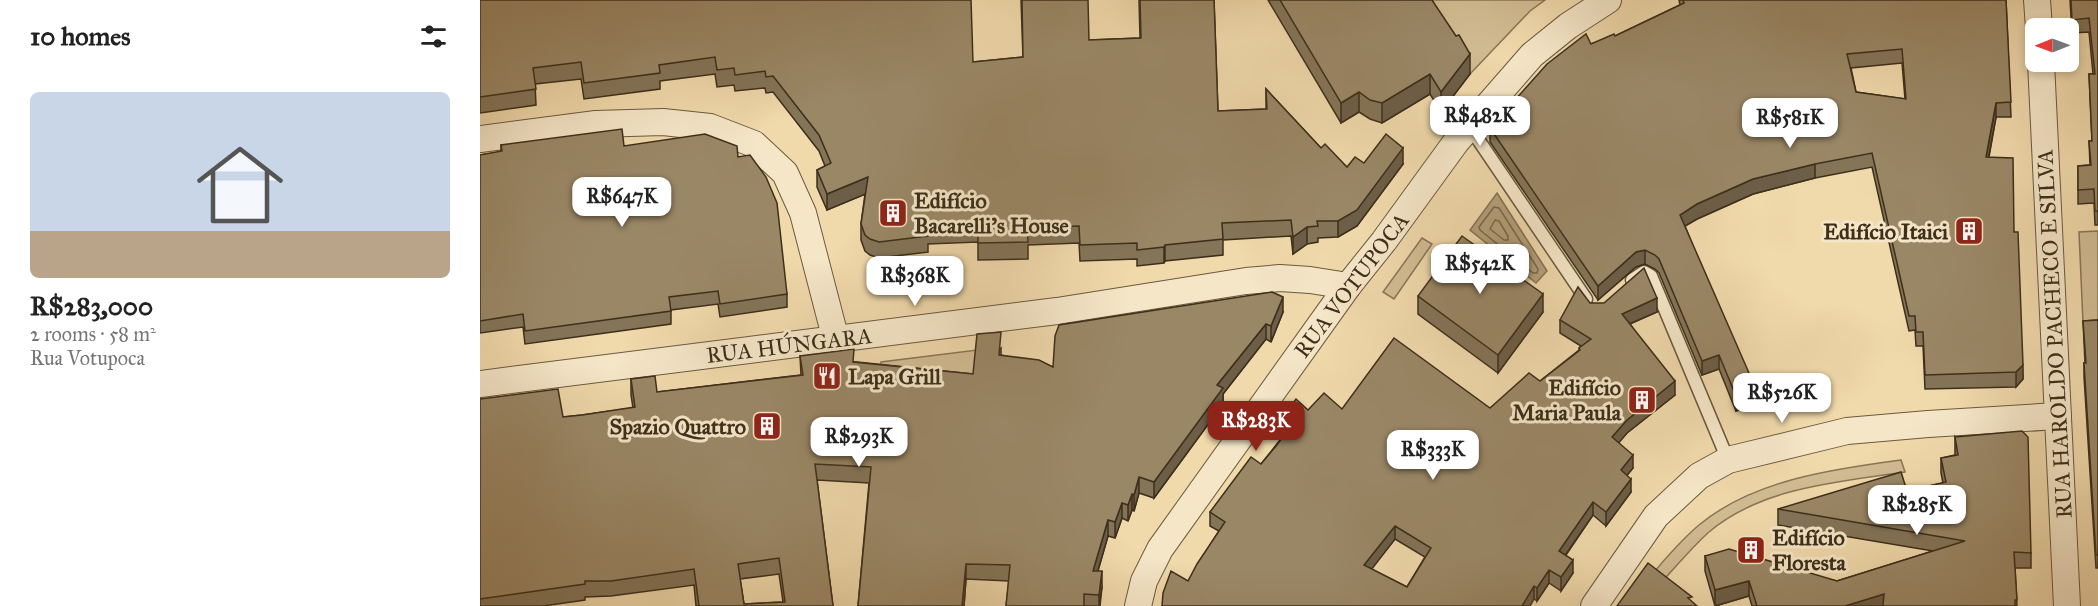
<!DOCTYPE html>
<meta charset="utf-8">
<style>
:root{--surface:#fff;--page:#f6f6f6;--text:#222;--muted:#767676;--accent:#8f2418}
body{margin:0;font-family:"IM FELL Great Primer",serif;background:var(--page);color:var(--text);height:100vh;display:flex;flex-direction:column;font-size:22px;white-space:nowrap}
*{box-sizing:border-box;margin:0}
p{font-size:20px;color:var(--muted)}
.icon{flex:none;width:33px;height:33px;fill:none;stroke:currentColor;stroke-width:2;stroke-linecap:round;stroke-linejoin:round}
.map{position:relative;flex:1;overflow:hidden}
.panel{display:flex;flex-direction:column;background:var(--surface);width:480px}
.panel>*{flex:none}
.needle{width:39px;rotate:269deg}
.tools{position:absolute;left:1545px;top:18px;display:grid;gap:12px}
.tools a{display:grid;place-items:center;width:54px;height:54px;border-radius:9px;background:var(--surface);box-shadow:0 3px 9px #0003;font-size:30px}
.price{position:absolute;translate:-50% -51px;padding:0 14px;border-radius:12px;background:#fff;color:#222;font-size:20px;line-height:39px;filter:drop-shadow(0 2px 3px #0008)}
.price::after{content:'';position:absolute;left:50%;top:36px;width:18px;height:14px;margin-left:-9px;background:inherit;clip-path:polygon(0 0,100% 0,50% 100%)}
.price.current{background:var(--accent);color:#fff}
ul{padding:0;list-style:none}
li{display:grid;align-content:center;gap:12px;height:318px;padding:0 30px}
li span{display:grid;place-items:center;height:186px;border-radius:9px;color:#555}
li>.icon{margin-inline-start:auto}
span .icon{width:108px;height:108px;fill:#fffc;stroke-width:1}
li b{font-size:26px}
h2{display:flex;justify-content:space-between;align-items:center;height:72px;padding:0 30px;font-size:26px}
main{display:flex;flex:1;min-height:0}
.map>svg:first-child{display:block}
.green{fill:#d2bc93;stroke:#887657;stroke-width:1.5}
.water{fill:#b39f7a;stroke:#847254;stroke-width:1.5}
.lines{fill:none;stroke-linecap:round;stroke-linejoin:round}
.shore{stroke:#78674a;stroke-width:1.5}
.lane-casing{stroke:#6a5a3f;stroke-width:15}
.street-casing{stroke:#6a5a3f;stroke-width:28}
.lane{stroke:#f5e6c8;stroke-width:12}
.street{stroke:#f5e6c8;stroke-width:26}
.wall{fill:#847458;stroke:#3d2f1b;stroke-width:1.5;fill-rule:evenodd}
.shaded-wall{fill:#6c5e47;stroke:#3d2f1b;stroke-width:1.5}
.building{fill:#9a8766;stroke:#3d2f1b;stroke-width:1.5;fill-rule:evenodd}
.labels{text-anchor:middle;stroke-width:6;stroke-linejoin:round;paint-order:stroke}
.poi-label{font-size:22px;font-weight:bold;fill:#3d2f1b;stroke:#f5e6c8;text-anchor:start}
.street-label{font-size:22px;fill:#3d2f1b;stroke:#f5e6c8}
</style>
<main>
<section class="panel">
<h2>10 homes<svg class="icon" aria-label="filters" viewBox="0 0 24 24"><path d="M4 7h16M4 17h16"/><circle cx="9" cy="7" r="2"/><circle cx="15" cy="17" r="2"/></svg></h2>
<ul>
<li><span style="background:linear-gradient(#c9d6e8 75%,#b9a48a 0)"><svg class="icon" aria-label="home" viewBox="0 0 24 24"><path d="M3 11l9-7 9 7M6 9v11h12V9"/></svg></span><div><b>R$283,000</b><p>2 rooms · 58 m²</p><p>Rua Votupoca</p></div></li>
</ul>
</section>
<div class="map">
<svg width="1618" height="606" viewBox="0 0 1618 606">
<rect width="100%" height="100%" fill="#f0d9ab"/>
<filter id="stains"><feTurbulence type="fractalNoise" baseFrequency=".00333" numOctaves="4"/><feColorMatrix values="0 0 0 0 .2 0 0 0 0 .09 0 0 0 0 .02 0 0 0 .5 -.17"/></filter>
<radialGradient id="worn" r=".72"><stop offset=".6" stop-color="#630" stop-opacity="0"/><stop offset="1" stop-color="#630" stop-opacity=".3"/></radialGradient>
<g class="green">
<polygon points="944,0 1065,0 1050,11 990,74"/>
<polygon points="1618,231 1618,322 1603,323 1599,232"/>
<polygon points="942,238 952,244 914,299 903,292"/>
<polygon points="497,350 493,390 400,380 401,362"/>
<path d="M1421,460L1425,472C1359,482 1282,487 1229,532C1211,548 1195,568 1178,586L1169,578C1184,560 1200,541 1219,525C1273,480 1353,469 1421,460Z"/>
</g>
<polygon class="water" points="1017,193 1067,271 1056,283 990,230"/>
<g class="lines">
<g class="shore">
<polygon points="1014,207 1019,208 1058,269 1057,273 1053,273 1000,230 999,227"/>
<polygon points="1015,220 1019,221 1028,236 1028,240 1024,240 1010,229"/>
</g>
<g class="lane-casing">
<g id="lane">
<polyline points="989,126 1106,299"/>
<polyline points="1152,280 1164,272 1171,276 1248,460"/>
</g>
</g>
<g class="street-casing">
<g id="street">
<polyline points="1557,0 1559,28"/>
<polyline points="1561,62 1587,606"/>
<polyline points="0,139 116,124 183,122 230,127 274,144 305,173 323,213 356,340"/>
<polyline points="0,384 577,311 766,281 800,278 830,280 868,286"/>
<polyline points="658,606 664,581 680,549 868,286 904,241 976,142 1052,55 1088,26 1128,0"/>
<polyline points="1114,606 1176,516 1219,476 1248,460 1367,431 1448,424 1578,416"/>
</g>
</g>
<use href="#lane" class="lane"/>
<use href="#street" class="street"/>
</g>
<g class="wall">
<polygon points="0,0 493,62 543,57 541,0 609,40 660,38 659,0 734,0 738,111 786,109 786,89 841,148 867,167 884,163 923,164 877,226 858,237 838,238 838,242 827,244 813,254 811,236 743,240 743,255 685,261 684,263 657,266 657,259 600,261 599,243 548,245 548,259 498,260 498,242 448,244 448,252 399,258 390,255 385,251 381,240 381,224 385,194 347,210 337,187 337,170 345,166 339,151 293,92 286,93 285,88 255,91 254,85 237,87 235,74 180,81 180,89 104,99 101,79 55,84 56,105 0,113"/>
<polygon points="788,0 952,0 990,74 961,112 950,94 902,123 890,119 879,112 861,123"/>
<path d="M1199,0H1526L1531,117H1516L1509,157L1534,232L1543,379L1536,387L1445,389L1443,346H1436L1435,330L1429,331L1392,167L1335,178L1273,194L1217,219L1205,226L1276,404L1256,411L1239,369L1222,375L1179,273L1175,269L1165,264L1156,267L1118,300L1010,142V128L1111,44L1135,36L1200,5ZM1422,63L1425,99L1376,92L1371,68Z"/>
<polygon points="1590,0 1618,0 1618,225 1615,225 1614,203 1598,204 1598,166 1610,165 1609,141 1612,141 1609,74 1613,74 1609,32 1592,33"/>
<polygon points="21,145 144,146 258,157 307,294 307,307 240,317 238,304 191,310 191,324 45,344 43,327 0,333 0,155 21,152"/>
<polygon points="938,296 1063,312 1018,373 938,314"/>
<path d="M1110,303L1177,312L1150,324L1195,395L1147,433L1138,443L1153,468L1147,475L1151,492L1126,526L1113,515L1086,555L1093,573L1081,591L1069,583L1057,601L1054,599L708,581L739,531L730,526V512L781,464L804,435L801,432V419L828,410L1010,408L1060,381L1099,350V348L1101,346L1080,333V320ZM915,539L945,557L927,587L891,569Z"/>
<path d="M803,312L791,342L786,339L743,394V404L674,498L659,493L654,511L652,510L648,521L642,518L635,538L628,536L618,571L622,587L620,606H526L529,581L486,579L484,606H378L389,483L337,480L353,606H216L214,585L131,596L105,597V600L63,606H0V399L83,417L102,415L153,408L151,395V379L177,392L321,375L320,356L493,374L521,348V355L573,367ZM299,574L303,602L264,604L260,579Z"/>
<polygon points="1618,320 1618,568 1616,568 1604,377 1604,363 1605,363 1603,321"/>
<polygon points="1475,437 1551,553 1551,568 1535,568 1537,606 1272,606 1269,596 1235,606 1225,571 1225,556 1357,581 1453,551 1298,525 1298,509 1427,491 1463,483 1461,473 1461,458 1475,455"/>
</g>
<g class="shaded-wall">
<polygon points="990,54 990,74 961,112 961,92"/>
<polygon points="950,74 950,94 902,123 902,103"/>
<polygon points="879,92 879,112 861,123 861,103"/>
<polygon points="1516,103 1516,117 1506,171 1506,157"/>
<polygon points="923,148 923,164 877,226 858,237 858,221"/>
<polygon points="1335,164 1335,178 1273,194 1217,219 1200,229 1200,215 1217,204 1273,179"/>
<polygon points="388,177 388,193 347,210 347,194"/>
<polygon points="827,227 827,244 813,254 813,237"/>
<polygon points="685,245 685,261 684,263 684,247"/>
<polygon points="1165,250 1165,264 1156,267 1118,300 1118,286 1156,252"/>
<polygon points="1063,294 1063,312 1018,373 1018,355"/>
<polygon points="803,297 803,312 791,342 791,326"/>
<polygon points="1177,298 1177,312 1142,327 1142,314"/>
<polygon points="786,324 786,339 743,394 743,404 674,498 674,482 737,385"/>
<polygon points="1239,355 1239,369 1222,375 1222,361"/>
<polygon points="1543,365 1543,379 1536,387 1536,372"/>
<polygon points="1195,381 1195,395 1147,433 1132,451 1132,437 1147,420"/>
<polygon points="1276,389 1276,404 1256,411 1256,396"/>
<polygon points="1153,455 1153,468 1141,483 1141,470"/>
<polygon points="659,477 659,493 654,511 654,495"/>
<polygon points="1151,479 1151,492 1126,526 1126,512"/>
<polygon points="652,494 652,510 648,521 648,505"/>
<polygon points="1113,502 1113,515 1079,564 1079,551"/>
<polygon points="642,503 642,518 635,538 635,522"/>
<polygon points="628,520 628,536 613,587 613,571"/>
<polygon points="915,526 915,539 884,579 884,565"/>
<polygon points="1093,560 1093,573 1081,591 1081,577"/>
<polygon points="486,564 486,579 484,606 482,606"/>
<polygon points="1069,570 1069,583 1057,601 1057,588"/>
<polygon points="622,571 622,587 619,606 619,595"/>
<polygon points="1269,581 1269,596 1235,606 1235,590"/>
<polygon points="1054,586 1054,599 1050,606 1042,606"/>
<polygon points="1404,594 1404,606 1365,606"/>
</g>
<g class="building">
<polygon points="0,0 491,0 493,62 543,57 542,0 608,0 609,40 661,38 660,0 734,0 738,111 787,109 786,89 841,148 845,144 867,167 875,157 884,163 906,134 923,148 877,210 858,221 837,221 838,226 827,227 813,237 811,220 742,223 743,239 685,245 684,247 657,250 657,243 600,245 599,226 547,228 548,242 498,243 498,225 448,227 448,236 399,242 390,239 385,235 381,224 388,177 347,194 337,170 351,163 339,135 293,76 286,77 285,71 255,75 254,68 237,70 235,57 179,65 180,73 104,83 101,62 53,68 56,89 0,97"/>
<polygon points="800,0 952,0 976,36 979,35 990,54 961,92 950,74 902,103 890,100 879,92 861,103"/>
<path d="M1203,0H1526L1531,102L1516,103L1506,157L1533,158L1534,232H1538L1543,365L1536,372L1445,375L1443,332H1436L1435,316H1429L1392,153L1335,164L1273,179L1217,204L1200,215L1276,389L1256,396L1239,355L1222,361L1179,259L1175,255L1165,250L1156,252L1118,286L1010,128L1067,64L1106,34L1111,44L1134,34L1135,36L1204,3ZM1422,49L1426,99L1376,92L1367,54Z"/>
<polygon points="1591,0 1618,0 1618,211 1615,211 1614,189 1598,190 1598,166 1611,165 1609,141 1612,141 1609,74 1615,74 1609,18 1592,20"/>
<polygon points="142,129 144,146 225,134 257,146 258,157 270,155 286,177 297,203 307,294 240,304 238,291 189,297 191,311 45,331 43,314 0,321 0,155 22,151 21,145"/>
<polygon points="982,236 1063,294 1018,355 938,296"/>
<path d="M1164,268L1177,298L1142,314L1195,381L1147,420L1132,437L1153,455L1141,470L1151,479L1126,512L1113,502L1079,551L1093,560L1081,577L1069,570L1057,588L1054,586L1042,606H682L683,593L691,571L708,581L717,564L745,522L730,512L771,457L781,464L796,446L810,427L801,419L816,399L828,410L844,393L862,409L914,338L1010,408L1049,373L1060,381L1100,350L1099,348L1111,339L1080,320L1098,287L1110,303H1124ZM915,526L951,548L927,587L884,565Z"/>
<path d="M792,292L803,297L791,326L786,324L737,385L743,388L674,482L659,477L654,495L652,494L648,505L642,503L635,522L628,520L613,571H622L619,595L604,594V606H526L530,565L486,564L482,606H378L391,467L335,464L353,606H219L214,569L131,581H105V584L0,599V399L78,389L83,417L102,415L155,407L151,379L175,376L177,392L323,375L320,356L374,349L373,362L493,374L497,334L521,332L519,355L559,360L573,367L575,336L579,325ZM299,558L305,602L264,604L258,564Z"/>
<polygon points="1618,320 1618,555 1616,555 1604,363 1606,363 1603,321"/>
<polygon points="1542,431 1548,437 1551,553 1534,552 1537,600 1535,600 1535,606 1403,606 1404,594 1365,606 1277,606 1269,581 1235,590 1225,556 1249,549 1357,581 1485,541 1298,509 1421,472 1427,491 1466,482 1461,458 1478,455 1475,437"/>
<polygon points="1168,563 1212,597 1208,598 1217,606 1137,606"/>
</g>
<defs>
<g id="building-square" transform="scale(1.5)"><rect x="-9" y="-9" width="18" height="18" rx="4" fill="#8f2418" stroke="#f5e6c8"/><path d="M-4-6H4V6H1V3H-1V6H-4ZM-2.5-4.3h1.7v1.8h-1.7ZM.8-4.3h1.7v1.8H.8ZM-2.5-1h1.7V.8h-1.7ZM.8-1h1.7V.8H.8Z" fill="#fff"/></g>
<g id="restaurant-square" transform="scale(1.5)"><rect x="-9" y="-9" width="18" height="18" rx="4" fill="#8f2418" stroke="#f5e6c8"/><path d="M-5-6h1v4h1v-4h1v4h1v-4h1v5L-1.5 .5V6h-2V.5L-5-1ZM5-6V6H3V1.5H1.5Q1.5-4 5-6Z" fill="#fff"/></g>
</defs>
<g fill-rule="evenodd">
<use href="#building-square" x="413" y="213"/>
<use href="#building-square" x="1489" y="231"/>
<use href="#restaurant-square" x="347" y="376"/>
<use href="#building-square" x="1162" y="400"/>
<use href="#building-square" x="287" y="426"/>
<use href="#building-square" x="1271" y="550"/>
</g>
<g class="labels">
<g class="poi-label">
<text x="434" y="208">Edifício<tspan x="434" dy="25">Bacarelli's House</tspan></text>
<text x="1468" y="239" text-anchor="end">Edifício Itaici</text>
<text x="368" y="384">Lapa Grill</text>
<text x="1141" y="395" text-anchor="end">Edifício<tspan x="1141" dy="25">Maria Paula</tspan></text>
<text x="266" y="434" text-anchor="end">Spazio Quattro</text>
<text x="1292" y="545">Edifício<tspan x="1292" dy="25">Floresta</tspan></text>
</g>
<g class="street-label">
<text transform="translate(871 285) rotate(-53)" y="8">RUA VOTUPOCA</text>
<text transform="translate(1574 334) rotate(-93)" y="8">RUA HAROLDO PACHECO E SILVA</text>
<text transform="translate(309 345) rotate(-7)" y="8">RUA HÚNGARA</text>
</g>
</g>
<rect width="100%" height="100%" filter="url(#stains)"/>
<rect width="100%" height="100%" fill="url(#worn)"/>
</svg>
<div class="tools">
<a><svg class="needle" viewBox="-14 -14 28 28"><path d="M0-13l5 13h-10z" fill="#e53935"/><path d="M0 13l5-13h-10z" fill="#767676"/></svg></a>
</div>
<b class="price" style="left:1000px;top:147px">R$482K</b>
<b class="price" style="left:1310px;top:149px">R$581K</b>
<b class="price" style="left:142px;top:228px">R$647K</b>
<b class="price" style="left:1000px;top:295px">R$542K</b>
<b class="price" style="left:435px;top:307px">R$368K</b>
<b class="price" style="left:1302px;top:424px">R$526K</b>
<b class="price current" style="left:776px;top:452px">R$283K</b>
<b class="price" style="left:379px;top:468px">R$293K</b>
<b class="price" style="left:953px;top:481px">R$333K</b>
<b class="price" style="left:1437px;top:536px">R$285K</b>
</div>
</main>
